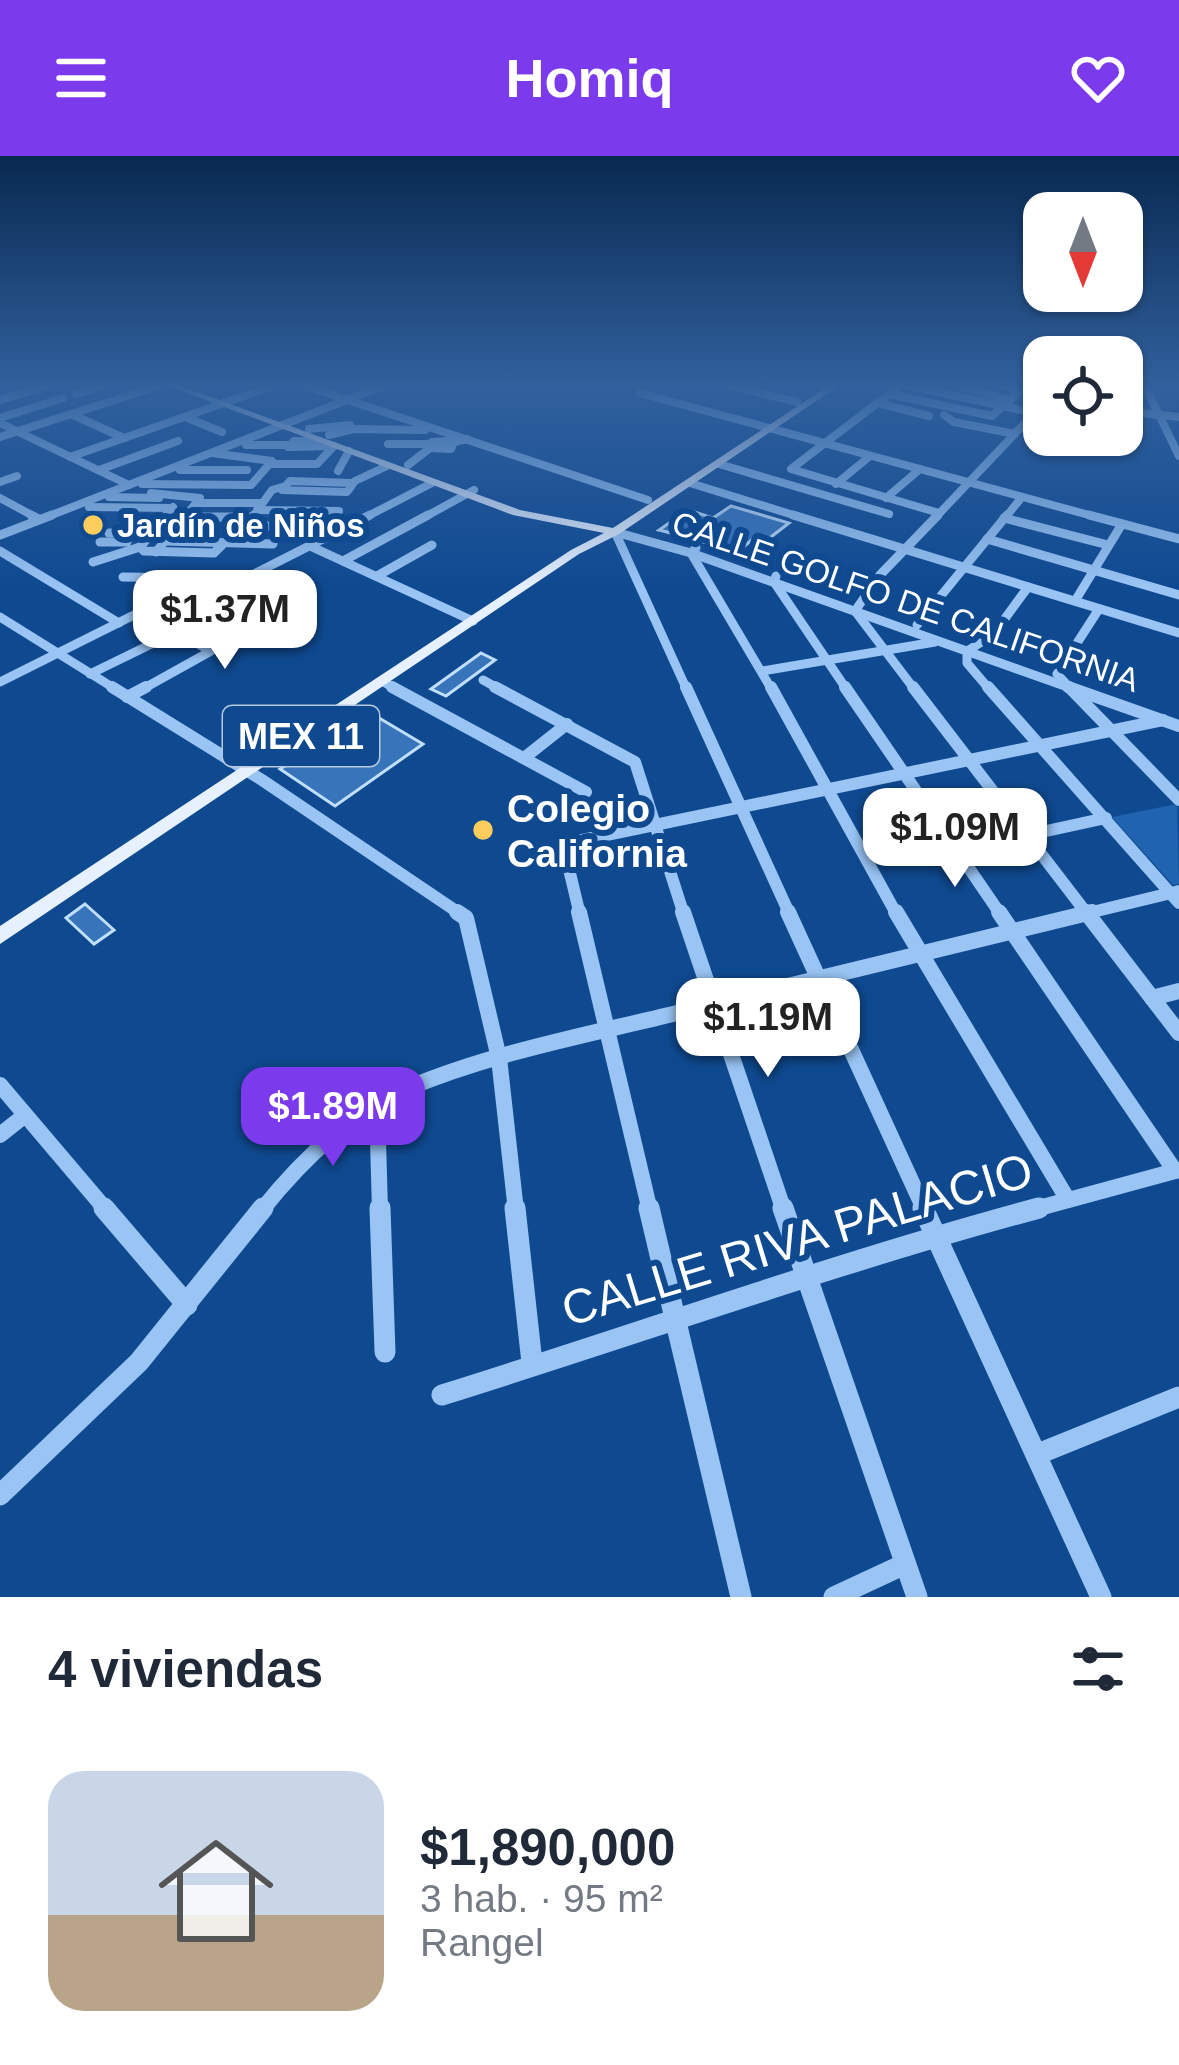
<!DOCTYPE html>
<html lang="es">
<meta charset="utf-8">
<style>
:root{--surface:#fff;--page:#f6f6f7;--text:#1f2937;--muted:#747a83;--accent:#7c3aed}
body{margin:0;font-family:Helvetica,sans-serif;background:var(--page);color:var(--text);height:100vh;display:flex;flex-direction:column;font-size:45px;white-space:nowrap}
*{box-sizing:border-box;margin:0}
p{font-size:39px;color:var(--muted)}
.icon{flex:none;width:66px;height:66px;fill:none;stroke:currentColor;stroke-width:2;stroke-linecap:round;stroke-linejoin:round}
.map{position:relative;height:1441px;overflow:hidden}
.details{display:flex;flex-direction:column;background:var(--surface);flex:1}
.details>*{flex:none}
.needle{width:78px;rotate:180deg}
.fabs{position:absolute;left:1023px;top:36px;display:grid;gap:24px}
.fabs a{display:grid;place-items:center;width:120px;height:120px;border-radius:24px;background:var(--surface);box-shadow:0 3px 9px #0004;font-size:60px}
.price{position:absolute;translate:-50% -102px;padding:0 27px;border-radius:24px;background:#fff;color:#222;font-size:39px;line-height:78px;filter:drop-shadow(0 3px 6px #0008)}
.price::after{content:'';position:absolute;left:50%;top:72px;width:36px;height:27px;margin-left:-18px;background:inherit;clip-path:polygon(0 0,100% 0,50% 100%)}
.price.active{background:var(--accent);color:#fff}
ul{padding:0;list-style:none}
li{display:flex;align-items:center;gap:36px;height:300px;padding:0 48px}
li span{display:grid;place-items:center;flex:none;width:336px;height:240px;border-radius:36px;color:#555}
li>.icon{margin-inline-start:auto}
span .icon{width:144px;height:144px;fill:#fffc;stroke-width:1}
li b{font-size:51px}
h2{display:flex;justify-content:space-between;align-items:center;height:144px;padding:0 48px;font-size:51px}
header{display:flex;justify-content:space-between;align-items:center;height:156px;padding:0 48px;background:var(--accent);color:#fff;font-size:54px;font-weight:600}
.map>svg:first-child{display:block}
.green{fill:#2064b1}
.building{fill:#3774ba;stroke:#c1defe;stroke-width:3}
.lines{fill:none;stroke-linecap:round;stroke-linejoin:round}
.minor-far4{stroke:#99c4f4;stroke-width:8}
.minor-far3{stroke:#99c4f4;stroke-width:9}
.minor-far2{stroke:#99c4f4;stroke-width:12}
.minor-far1{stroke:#99c4f4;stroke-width:16}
.minor{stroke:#99c4f4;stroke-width:21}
.major{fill:#e6f0ff;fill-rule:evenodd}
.poi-dot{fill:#ffcd5c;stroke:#0f4a91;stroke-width:4.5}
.labels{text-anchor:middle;stroke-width:12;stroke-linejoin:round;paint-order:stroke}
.far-poi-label{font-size:33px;font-weight:bold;fill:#fff;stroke:#0f4a91;text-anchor:start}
.far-street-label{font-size:33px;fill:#fff;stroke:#0f4a91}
.shield{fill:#0f4a91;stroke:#b7c9de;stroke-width:3}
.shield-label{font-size:36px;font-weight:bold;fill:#fff}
.poi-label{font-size:39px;font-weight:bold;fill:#fff;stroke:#0f4a91;text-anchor:start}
.near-street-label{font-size:48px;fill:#fff;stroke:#0f4a91}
</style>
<header><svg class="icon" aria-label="menu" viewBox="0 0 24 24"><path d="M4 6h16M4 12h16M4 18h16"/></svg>Homiq<svg class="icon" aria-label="heart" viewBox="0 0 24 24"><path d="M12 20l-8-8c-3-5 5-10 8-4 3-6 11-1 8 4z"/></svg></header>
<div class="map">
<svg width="1179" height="1441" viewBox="0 0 1179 1441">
<rect width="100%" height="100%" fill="#0f4a91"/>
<polygon class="green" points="1177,648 1179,728 1173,729 1112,661"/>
<g class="building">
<polygon points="731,350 789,367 763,387 752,384 738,395 727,391 722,395 699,384 659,374 688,354 713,362"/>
<polygon points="481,497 495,504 446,540 431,533"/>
<polygon points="369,556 423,588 335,650 280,613"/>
<polygon points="85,748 114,774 94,788 66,762"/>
</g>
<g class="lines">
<g class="minor-far4">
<polyline points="303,229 648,344"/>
<polyline points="728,229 797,246"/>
<polyline points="901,229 791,313 939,357"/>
<polyline points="906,229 1035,257"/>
<polyline points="955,229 1010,244"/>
<polyline points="1001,229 1044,238"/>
<polyline points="1122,231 1148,236 1179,300"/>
<polyline points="640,237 1100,362"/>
<polyline points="76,238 104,229"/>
<polyline points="889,238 992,260 1022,233"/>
<polyline points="1122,242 1139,246"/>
<polyline points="0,244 50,229"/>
<polyline points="878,247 929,260"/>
<polyline points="1122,255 1179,261"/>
<polyline points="71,258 124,282"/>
<polyline points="944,259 954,266 1015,278"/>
<polyline points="185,261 222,276"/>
<polyline points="0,262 63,242"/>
<polyline points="0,267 129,329"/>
<polyline points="309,273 350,269"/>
<polyline points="329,279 354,273 425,274"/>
<polyline points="451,279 447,285 432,286 430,292 451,293 454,286 467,283"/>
<polyline points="0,281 161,229"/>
<polyline points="318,285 294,285 288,291 334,290"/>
<polyline points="388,288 431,288"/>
<polyline points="246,289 289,289"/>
<polyline points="70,301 275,229"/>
<polyline points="270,308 317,308 334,290"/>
<polyline points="719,308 889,358"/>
<polyline points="408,309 430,292"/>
<polyline points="99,314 178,285"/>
<polyline points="180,314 247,314"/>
<polyline points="338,315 349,295"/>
<polyline points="0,326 17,320"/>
<polyline points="352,327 290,325 282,334 347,336 355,325 387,310"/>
<polyline points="690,327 803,362"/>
<polyline points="142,328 251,329 272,305 212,297"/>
<polyline points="836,328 870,300"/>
<polyline points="151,337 200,342 184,362"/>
<polyline points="109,341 159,342"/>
<polyline points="0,342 37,362"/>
<polyline points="886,342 920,313"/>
<polyline points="196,347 262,347"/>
<polyline points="89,351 172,352"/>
<polyline points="257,354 339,355"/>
<polyline points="184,361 252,361"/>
<polyline points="44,362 385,229"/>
<polyline points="164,362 173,351"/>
<polyline points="252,362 272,334 282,331"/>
<polyline points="364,362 432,327"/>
<polyline points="423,362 474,334"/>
<polyline points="935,362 1044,247"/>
<polyline points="1005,362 1022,341"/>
</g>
<g class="minor-far3">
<polyline points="31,359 39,363"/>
<polyline points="793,359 1179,477"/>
<polyline points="1089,359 1179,383"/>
<polyline points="184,361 252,361"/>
<polyline points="1004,362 1108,389"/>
<polyline points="246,370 311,370"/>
<polyline points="615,376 687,534"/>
<polyline points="615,376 691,397 1076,534"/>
<polyline points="109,377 151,377"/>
<polyline points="0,379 52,359"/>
<polyline points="237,382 254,359"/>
<polyline points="987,383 1179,439"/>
<polyline points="165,385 273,388"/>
<polyline points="100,386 127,386"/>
<polyline points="310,390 473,465"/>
<polyline points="140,391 167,359"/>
<polyline points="696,392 691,397 772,534"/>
<polyline points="0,395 119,467"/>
<polyline points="156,396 186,359"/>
<polyline points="343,405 428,359"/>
<polyline points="93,406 140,391 144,395 214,397 224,387"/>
<polyline points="377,420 432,389"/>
<polyline points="776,420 774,426 847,534"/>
<polyline points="123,421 208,422"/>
<polyline points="1075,445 1122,368"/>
<polyline points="197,447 370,359"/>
<polyline points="0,461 117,534"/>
<polyline points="917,469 1007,359"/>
<polyline points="762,515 935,486"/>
<polyline points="90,518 176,476 211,495 141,534"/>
<polyline points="483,524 501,534"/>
<polyline points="382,525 398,534"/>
<polyline points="0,526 142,455"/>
<polyline points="915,534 855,455 880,419 938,359"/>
<polyline points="990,534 967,507 967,495 993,479 1028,431"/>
<polyline points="1072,534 1057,518 1099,453"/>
</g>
<g class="minor-far2">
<polyline points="112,531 262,624 462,759"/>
<polyline points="392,531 586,636"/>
<polyline points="495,531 635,606 684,759"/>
<polyline points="686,531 790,759"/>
<polyline points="771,531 897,759"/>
<polyline points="845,531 1001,759"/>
<polyline points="913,531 1088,759"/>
<polyline points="988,531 1179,747"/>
<polyline points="1068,531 1179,570"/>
<polyline points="1069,531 1179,644"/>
<polyline points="127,541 146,531"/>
<polyline points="524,602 567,568"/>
<polyline points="1028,679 1106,662"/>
<polyline points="580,759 563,688 1163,564"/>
<polyline points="1080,759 1179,735"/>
</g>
<g class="minor-far1">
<polyline points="457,756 466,762 499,902 516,1055"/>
<polyline points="579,756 650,1055"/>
<polyline points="683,756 784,1055"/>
<polyline points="788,756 925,1055"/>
<polyline points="896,756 1068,1044"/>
<polyline points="999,756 1175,1015"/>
<polyline points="1086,756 1179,877"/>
<polyline points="1152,842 1179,835"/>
<polyline points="0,929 107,1055"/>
<polyline points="377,949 380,1055"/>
<polyline points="0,979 24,960"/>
<path d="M261,1055C300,1006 347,959 406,933C491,897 587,879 677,857C815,823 954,790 1092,756"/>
<polyline points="1028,1055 1179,1014"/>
</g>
<g class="minor">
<polyline points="104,1052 187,1149"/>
<polyline points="380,1052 385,1196"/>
<polyline points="515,1052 532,1207"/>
<polyline points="649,1052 741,1441"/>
<polyline points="783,1052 917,1441"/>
<polyline points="923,1052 1101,1441"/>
<path d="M442,1239C641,1177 838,1106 1039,1052"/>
<polyline points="1038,1298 1179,1241"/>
<polyline points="0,1339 139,1206 263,1052"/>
<polyline points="834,1441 905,1408"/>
</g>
<polygon class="major" points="166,229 178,229 520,354 613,372 830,229 840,229 619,378 579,398 0,788 0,770 571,394 604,377 513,359"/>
</g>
<linearGradient id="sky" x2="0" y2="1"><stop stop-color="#082950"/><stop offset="0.53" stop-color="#31609d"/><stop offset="1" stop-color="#31609d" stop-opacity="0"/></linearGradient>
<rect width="1179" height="431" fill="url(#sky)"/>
<g class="poi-dot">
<circle cx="93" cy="369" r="12"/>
<circle cx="483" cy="674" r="12"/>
</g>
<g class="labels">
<g class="far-poi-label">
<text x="117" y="381">Jardín de Niños</text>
</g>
<g class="far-street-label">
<text transform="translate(906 445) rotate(19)" y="12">CALLE GOLFO DE CALIFORNIA</text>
</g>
<rect class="shield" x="223" y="550" width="156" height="60" rx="9"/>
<g class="shield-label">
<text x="301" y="593">MEX 11</text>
</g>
<g class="poi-label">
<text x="507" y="666">Colegio<tspan x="507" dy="45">California</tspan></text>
</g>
<g class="near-street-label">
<text transform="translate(797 1083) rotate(-17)" y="17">CALLE RIVA PALACIO</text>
</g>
</g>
</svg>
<div class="fabs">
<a><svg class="needle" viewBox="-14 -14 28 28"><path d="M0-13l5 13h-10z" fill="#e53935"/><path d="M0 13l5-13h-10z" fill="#747a83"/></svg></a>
<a><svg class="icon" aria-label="locate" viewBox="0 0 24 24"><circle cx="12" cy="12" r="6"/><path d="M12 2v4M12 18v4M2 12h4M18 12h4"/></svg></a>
</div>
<b class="price" style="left:225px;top:516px">$1.37M</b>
<b class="price" style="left:955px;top:734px">$1.09M</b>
<b class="price" style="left:768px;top:924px">$1.19M</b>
<b class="price active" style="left:333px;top:1013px">$1.89M</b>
</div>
<section class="details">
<h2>4 viviendas<svg class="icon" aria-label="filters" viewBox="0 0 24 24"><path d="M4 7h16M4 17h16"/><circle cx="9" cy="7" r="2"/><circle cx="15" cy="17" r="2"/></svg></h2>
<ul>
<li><span style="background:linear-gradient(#c9d6e8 60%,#b9a48a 0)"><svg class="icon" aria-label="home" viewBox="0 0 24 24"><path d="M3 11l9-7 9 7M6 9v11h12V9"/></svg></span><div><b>$1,890,000</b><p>3 hab. · 95 m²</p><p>Rangel</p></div></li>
</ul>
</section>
